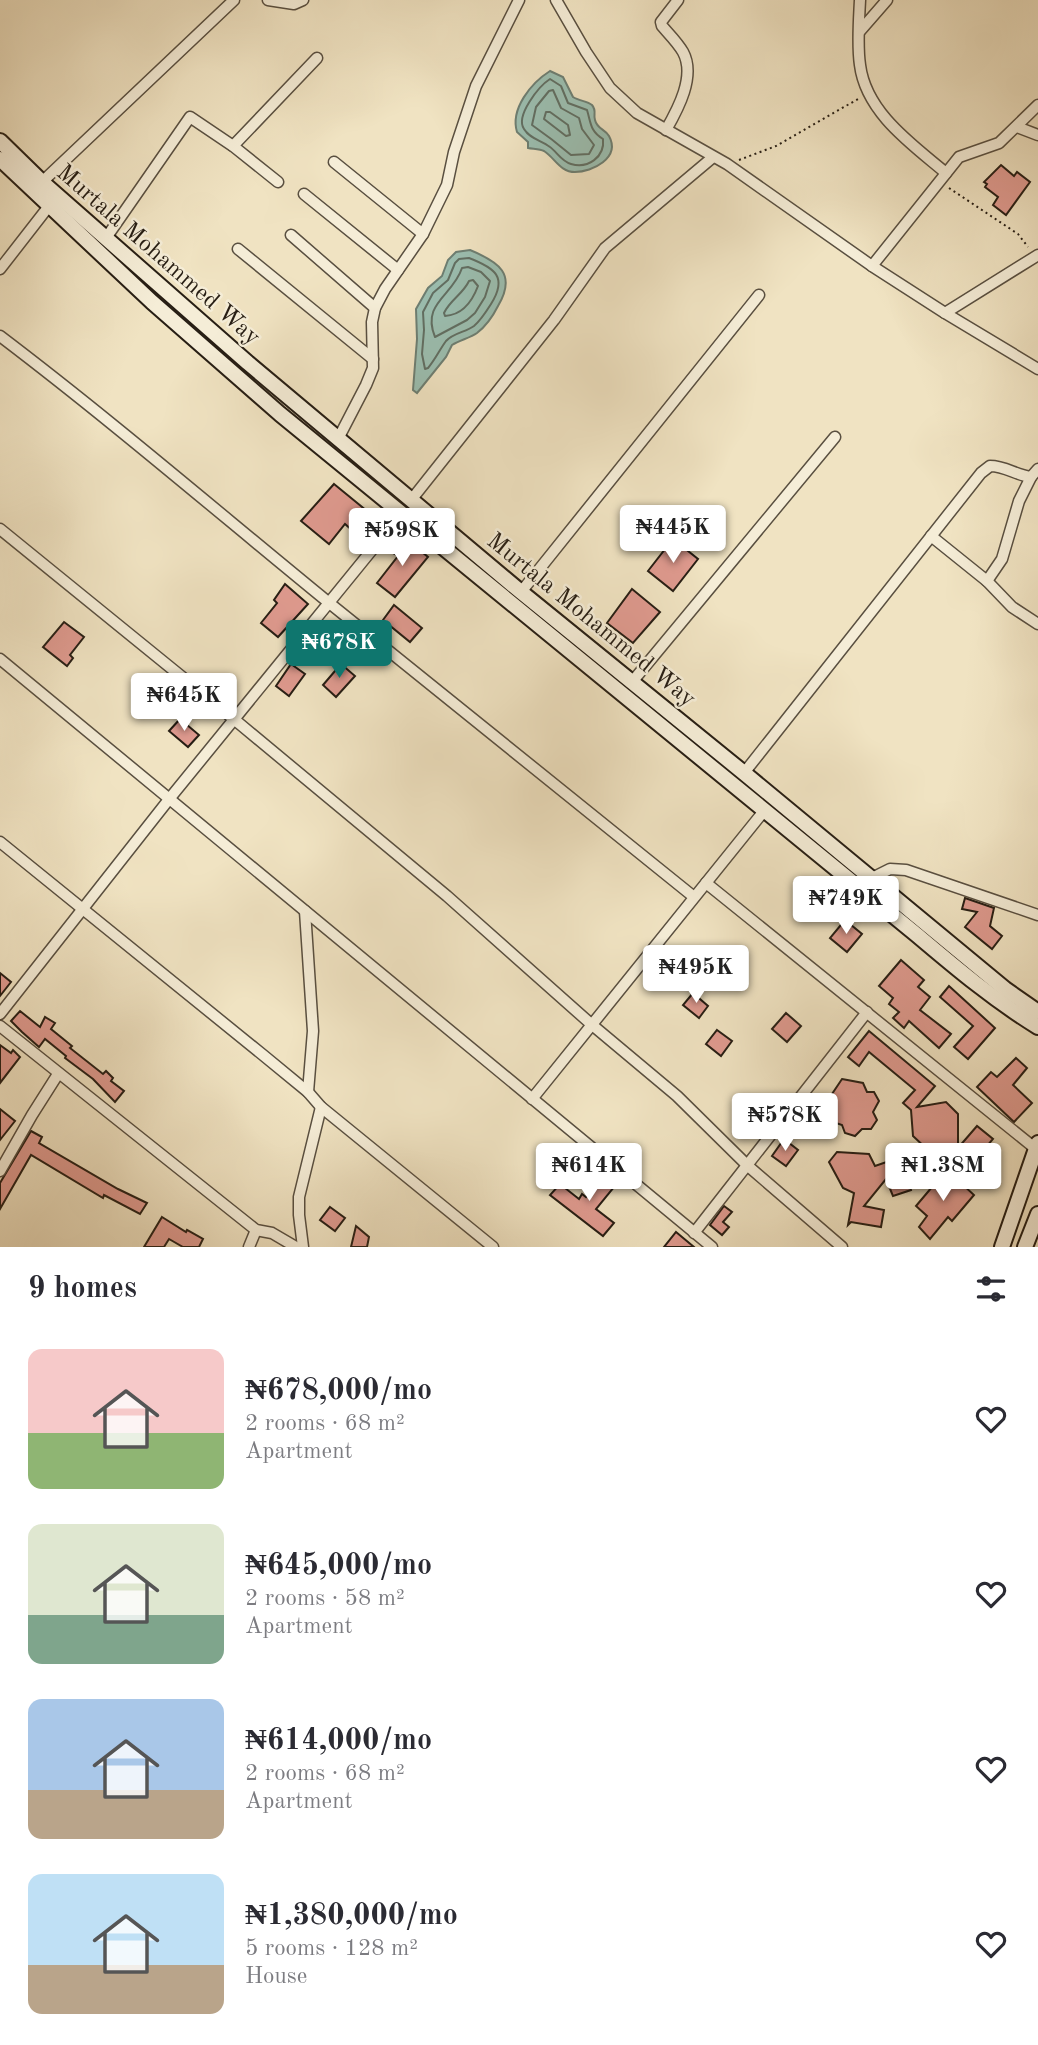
<!DOCTYPE html>
<meta charset="utf-8">
<style>
:root{--surface:#fff;--page:#f7f7f7;--text:#2b2b33;--muted:#7c7c81;--accent:#0f766e}
body{margin:0;font-family:"Old Standard TT",serif;background:var(--page);color:var(--text);height:100vh;display:flex;flex-direction:column;font-size:26px;white-space:nowrap}
*{box-sizing:border-box;margin:0}
p{font-size:23px;color:var(--muted)}
.icon{flex:none;width:38px;height:38px;fill:none;stroke:currentColor;stroke-width:2;stroke-linecap:round;stroke-linejoin:round}
.map{position:relative;height:1247px;overflow:hidden}
.panel{display:flex;flex-direction:column;background:var(--surface);flex:1}
.panel>*{flex:none}
.price{position:absolute;translate:-50% -60px;padding:0 16px;border-radius:7px;background:#fff;color:#222;font-size:23px;line-height:46px;filter:drop-shadow(0 2px 4px #0008)}
.price::after{content:'';position:absolute;left:50%;top:42px;width:21px;height:16px;margin-left:-10px;background:inherit;clip-path:polygon(0 0,100% 0,50% 100%)}
.price.selected{background:var(--accent);color:#fff}
ul{padding:0;list-style:none}
li{display:flex;align-items:center;gap:21px;height:175px;padding:0 28px}
li span{display:grid;place-items:center;flex:none;width:196px;height:140px;border-radius:14px;color:#555}
li>.icon{margin-inline-start:auto}
span .icon{width:84px;height:84px;fill:#fffc;stroke-width:1}
li b{font-size:30px}
h2{display:flex;justify-content:space-between;align-items:center;height:84px;padding:0 28px;font-size:30px}
.map>svg:first-child{display:block}
.water{fill:#9bbeb0;stroke:#6d7e72;stroke-width:2}
.lines{fill:none;stroke-linecap:round;stroke-linejoin:round}
.shore{stroke:#616e62;stroke-width:2}
.building{fill:#df9a8f;stroke:#271e14;stroke-width:2}
.street-casing{stroke:#594f40;stroke-width:13}
.secondary-casing{stroke:#271e14;stroke-width:18}
.path{stroke:#271e14;stroke-width:2;stroke-dasharray:2 3.5;stroke-linecap:butt}
.street{stroke:#f5edd7;stroke-width:10}
.secondary{stroke:#f5edd7;stroke-width:14}
.labels{text-anchor:middle;stroke-width:5;stroke-linejoin:round;paint-order:stroke}
.street-label{font-size:24px;fill:#271e14;stroke:#f5edd7}
</style>
<div class="map">
<svg width="1038" height="1247" viewBox="0 0 1038 1247">
<rect width="100%" height="100%" fill="#f0e3c2"/>
<filter id="stains"><feTurbulence type="fractalNoise" baseFrequency=".00286" numOctaves="4"/><feColorMatrix values="0 0 0 0 .2 0 0 0 0 .09 0 0 0 0 .02 0 0 0 .5 -.17"/></filter>
<radialGradient id="worn" r=".72"><stop offset=".6" stop-color="#630" stop-opacity="0"/><stop offset="1" stop-color="#630" stop-opacity=".3"/></radialGradient>
<g class="water">
<path d="M550,71L563,77L573,97C579,101 587,101 592,105C597,111 593,114 595,120C597,129 605,129 609,136C621,158 592,172 575,172C560,172 555,158 544,151C540,149 533,149 528,148V142L517,132C510,109 531,83 550,71Z"/>
<path d="M470,250C499,262 517,274 498,306C493,316 486,326 477,333C470,338 460,340 452,345L446,357L417,393L413,390L417,339L416,309L428,288L442,276L448,260L456,252Z"/>
</g>
<g class="lines">
<g class="shore">
<path d="M550,79L561,86L568,103L587,110C591,123 590,131 603,139C605,157 588,169 571,164C561,161 557,152 550,147C541,140 530,139 524,129C515,116 539,86 550,79Z"/>
<path d="M553,90L561,108L579,118L582,129L594,145L589,154L571,155C558,144 545,134 532,125L536,107L549,91Z"/>
<polygon points="546,112 550,112 568,125 570,135 566,136 544,119"/>
<path d="M469,258C495,268 508,277 491,304C486,312 481,320 474,326C466,332 453,333 446,341C440,349 435,360 428,368L425,369L422,354L424,330L423,312L433,293L448,280L455,263L459,259Z"/>
<path d="M468,267L481,272L490,281L485,297L475,313L467,320L435,337C421,303 453,296 462,268Z"/>
<path d="M473,280L478,286C472,302 462,315 445,316L444,313C450,300 463,294 469,281Z"/>
</g>
</g>
<g class="building">
<polygon points="1001,165 1014,176 1017,172 1030,182 1006,215 993,205 998,197 985,187 987,184 984,182"/>
<polygon points="334,484 378,520 361,538 345,524 329,544 301,521"/>
<polygon points="405,538 428,557 395,597 377,583 398,556 393,553"/>
<polygon points="673,539 698,559 673,591 648,571"/>
<polygon points="285,584 308,604 278,637 261,623 277,603 274,600"/>
<polygon points="632,589 660,612 633,643 607,623"/>
<polygon points="394,605 422,628 410,642 383,620"/>
<polygon points="64,622 84,637 70,655 73,658 67,666 43,647"/>
<polygon points="291,664 305,674 289,696 276,686"/>
<polygon points="341,664 355,676 336,697 323,685"/>
<polygon points="180,719 199,735 188,747 169,731"/>
<polygon points="965,898 994,908 990,926 1002,936 992,949 965,927 977,912 962,909"/>
<polygon points="845,920 862,934 847,952 830,938"/>
<polygon points="901,960 924,980 918,987 930,997 920,1010 951,1034 939,1048 909,1021 904,1028 893,1018 899,1012 889,1004 893,998 879,986"/>
<polygon points="0,973 11,982 0,996"/>
<polygon points="949,986 995,1028 968,1059 954,1047 973,1026 940,997"/>
<polygon points="693,993 708,1006 699,1018 683,1005"/>
<polygon points="20,1011 40,1027 45,1017 55,1023 51,1029 72,1046 70,1048 103,1074 106,1071 113,1078 111,1081 124,1091 115,1102 93,1079 65,1058 66,1056 45,1039 39,1047 22,1032 11,1021"/>
<polygon points="786,1013 801,1026 787,1042 772,1029"/>
<polygon points="717,1030 732,1041 721,1056 706,1044"/>
<polygon points="869,1031 935,1086 917,1107 946,1102 958,1114 958,1148 977,1126 993,1139 970,1166 950,1149 929,1151 913,1136 911,1110 903,1103 915,1090 869,1052 859,1066 848,1057"/>
<polygon points="0,1045 11,1053 13,1050 20,1057 0,1083"/>
<polygon points="1016,1058 1027,1068 1013,1085 1032,1103 1014,1122 977,1087 991,1072 997,1077"/>
<polygon points="842,1079 863,1083 867,1092 874,1092 879,1101 873,1112 877,1120 871,1129 862,1129 855,1136 845,1133 842,1125 833,1122 828,1113 835,1104 830,1097"/>
<polygon points="0,1109 15,1121 0,1140"/>
<polygon points="31,1131 42,1137 39,1143 118,1189 147,1203 140,1214 104,1195 103,1198 31,1155 0,1209 0,1183"/>
<polygon points="784,1139 798,1150 786,1166 772,1156"/>
<polygon points="837,1152 869,1154 875,1166 901,1157 911,1190 893,1196 886,1179 864,1206 884,1210 881,1227 851,1222 848,1225 854,1193 843,1188 829,1162"/>
<polygon points="606,1171 619,1181 596,1209 614,1223 603,1236 550,1195 560,1184 579,1199 582,1194 586,1197"/>
<polygon points="955,1171 965,1180 962,1184 974,1195 952,1221 948,1217 930,1239 919,1227 927,1216 916,1206 943,1174 949,1179"/>
<polygon points="724,1206 732,1212 723,1222 729,1227 722,1235 710,1225"/>
<polygon points="330,1207 345,1218 335,1231 320,1220"/>
<polygon points="162,1217 186,1232 187,1230 203,1239 199,1247 183,1247 169,1239 164,1247 144,1247"/>
<polygon points="356,1226 369,1237 367,1247 351,1247"/>
<polygon points="676,1232 694,1247 664,1247"/>
</g>
<g class="lines">
<g class="street-casing">
<g id="street">
<polyline points="268,0 294,4 303,0"/>
<polyline points="556,0 586,52 610,88 637,113 727,164 872,266 945,313 1038,369"/>
<path d="M860,0C859,21 857,45 860,65C866,113 913,145 946,173"/>
<polyline points="860,31 887,0"/>
<polyline points="1017,127 1038,135"/>
<path d="M666,130C678,109 696,76 683,52C678,43 669,34 662,26L661,22L678,0"/>
<polyline points="233,146 317,58"/>
<polyline points="334,162 423,234"/>
<polyline points="42,182 234,0"/>
<polyline points="304,194 398,270"/>
<polyline points="291,235 375,308"/>
<polyline points="106,238 190,117 233,146 278,182"/>
<polyline points="238,249 373,359"/>
<polyline points="872,266 959,157 999,143 1038,105"/>
<polyline points="0,269 49,206"/>
<polyline points="945,313 1038,255"/>
<path d="M0,336C112,421 219,513 328,602C450,701 573,798 694,897"/>
<polyline points="338,439 366,385 373,368 372,322 375,308 385,289 423,234 447,185 454,152 476,86 519,0"/>
<polyline points="412,499 554,320 605,248 712,158"/>
<polyline points="0,529 235,720 447,896 591,1024 677,1096 748,1166 842,1247"/>
<polyline points="931,536 987,581 1012,607 1038,624"/>
<polyline points="987,581 1002,559 1019,501 1031,477"/>
<polyline points="521,592 759,295"/>
<polyline points="0,659 712,1247"/>
<polyline points="632,682 835,437"/>
<path d="M744,773L981,473L990,466C1005,466 1016,475 1031,477L1038,469"/>
<polyline points="0,842 263,1055 308,1092 321,1107 493,1247"/>
<polyline points="870,879 890,869 906,870 1038,915"/>
<polyline points="706,883 1036,1149"/>
<polyline points="305,911 313,1031 308,1092"/>
<polyline points="0,1014 170,798 402,513"/>
<polyline points="0,1026 256,1230 272,1233 296,1247"/>
<polyline points="532,1099 764,811"/>
<polyline points="0,1171 32,1115 58,1074"/>
<polyline points="694,1233 867,1012"/>
<polyline points="249,1247 256,1230"/>
<polyline points="303,1247 299,1215 299,1197 321,1107"/>
</g>
</g>
<g class="secondary-casing">
<g id="secondary">
<polyline points="0,141 42,182 248,363 521,592 744,773 1005,989 1038,1012"/>
<path d="M0,159L152,302L280,414L917,935C956,968 994,1000 1038,1027"/>
<polyline points="1002,1247 1038,1143"/>
<polyline points="1025,1247 1038,1214"/>
</g>
</g>
<g class="path">
<polyline points="739,160 776,146 858,99"/>
<polyline points="949,188 1018,234 1028,247"/>
</g>
<use href="#street" class="street"/>
<use href="#secondary" class="secondary"/>
</g>
<g class="labels">
<g class="street-label">
<text transform="translate(159 254) rotate(41)" y="8">Murtala Mohammed Way</text>
<text transform="translate(592 619) rotate(39)" y="8">Murtala Mohammed Way</text>
</g>
</g>
<rect width="100%" height="100%" filter="url(#stains)"/>
<rect width="100%" height="100%" fill="url(#worn)"/>
</svg>
<b class="price" style="left:673px;top:565px">₦445K</b>
<b class="price" style="left:402px;top:568px">₦598K</b>
<b class="price selected" style="left:339px;top:680px">₦678K</b>
<b class="price" style="left:184px;top:733px">₦645K</b>
<b class="price" style="left:846px;top:936px">₦749K</b>
<b class="price" style="left:696px;top:1005px">₦495K</b>
<b class="price" style="left:785px;top:1153px">₦578K</b>
<b class="price" style="left:589px;top:1203px">₦614K</b>
<b class="price" style="left:943px;top:1203px">₦1.38M</b>
</div>
<section class="panel">
<h2>9 homes<svg class="icon" aria-label="filters" viewBox="0 0 24 24"><path d="M4 7h16M4 17h16"/><circle cx="9" cy="7" r="2"/><circle cx="15" cy="17" r="2"/></svg></h2>
<ul>
<li><span style="background:linear-gradient(#f6c9c9 60%,#8fb573 0)"><svg class="icon" aria-label="home" viewBox="0 0 24 24"><path d="M3 11l9-7 9 7M6 9v11h12V9"/></svg></span><div><b>₦678,000/mo</b><p>2 rooms · 68 m²</p><p>Apartment</p></div><svg class="icon" aria-label="heart" viewBox="0 0 24 24"><path d="M12 20l-8-8c-3-5 5-10 8-4 3-6 11-1 8 4z"/></svg></li>
<li><span style="background:linear-gradient(#dfe7d0 65%,#7fa58c 0)"><svg class="icon" aria-label="home" viewBox="0 0 24 24"><path d="M3 11l9-7 9 7M6 9v11h12V9"/></svg></span><div><b>₦645,000/mo</b><p>2 rooms · 58 m²</p><p>Apartment</p></div><svg class="icon" aria-label="heart" viewBox="0 0 24 24"><path d="M12 20l-8-8c-3-5 5-10 8-4 3-6 11-1 8 4z"/></svg></li>
<li><span style="background:linear-gradient(#a9c7e8 65%,#b9a48a 0)"><svg class="icon" aria-label="home" viewBox="0 0 24 24"><path d="M3 11l9-7 9 7M6 9v11h12V9"/></svg></span><div><b>₦614,000/mo</b><p>2 rooms · 68 m²</p><p>Apartment</p></div><svg class="icon" aria-label="heart" viewBox="0 0 24 24"><path d="M12 20l-8-8c-3-5 5-10 8-4 3-6 11-1 8 4z"/></svg></li>
<li><span style="background:linear-gradient(#bfe0f5 65%,#b9a48a 0)"><svg class="icon" aria-label="home" viewBox="0 0 24 24"><path d="M3 11l9-7 9 7M6 9v11h12V9"/></svg></span><div><b>₦1,380,000/mo</b><p>5 rooms · 128 m²</p><p>House</p></div><svg class="icon" aria-label="heart" viewBox="0 0 24 24"><path d="M12 20l-8-8c-3-5 5-10 8-4 3-6 11-1 8 4z"/></svg></li>
</ul>
</section>
